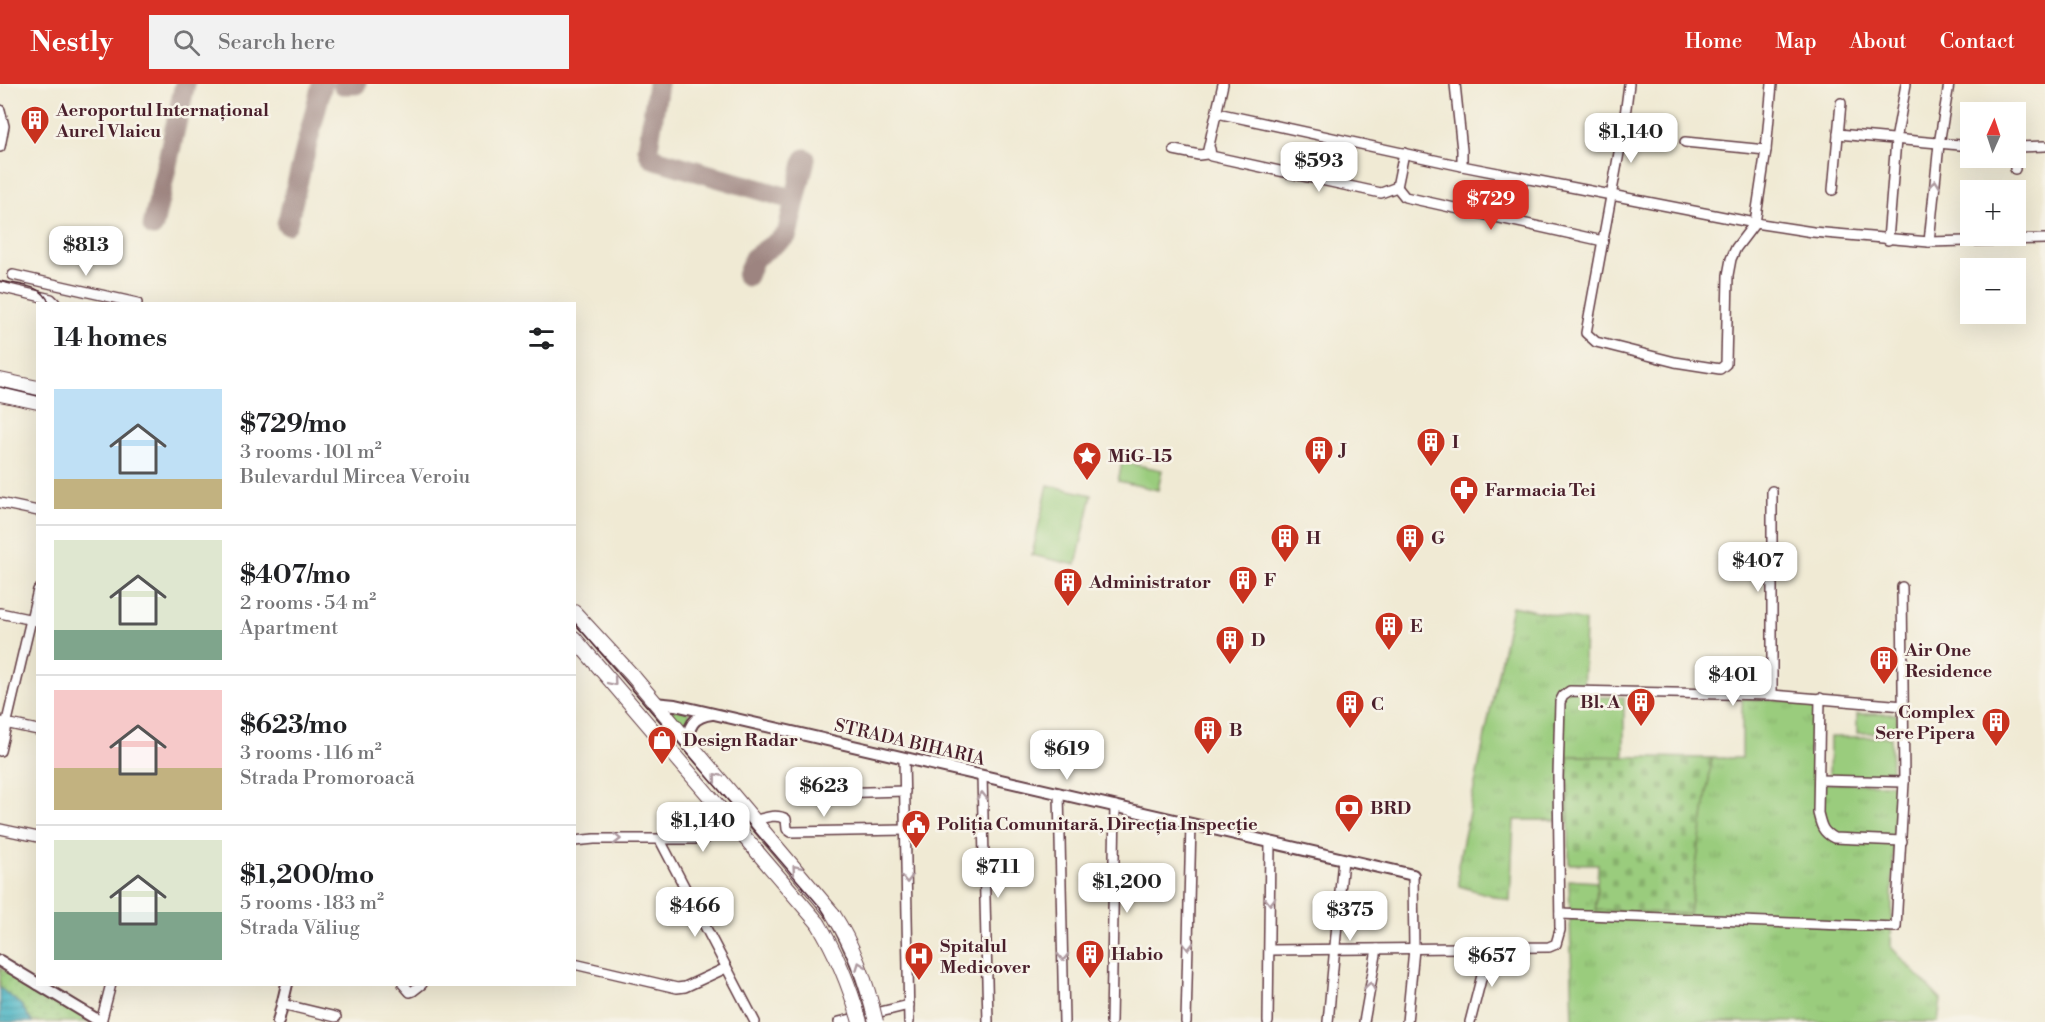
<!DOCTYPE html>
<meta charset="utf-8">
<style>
:root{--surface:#fff;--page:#f2f2f2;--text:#202124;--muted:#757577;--line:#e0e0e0;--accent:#d93025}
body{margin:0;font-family:"Libre Bodoni",serif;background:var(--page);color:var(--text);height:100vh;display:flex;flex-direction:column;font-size:22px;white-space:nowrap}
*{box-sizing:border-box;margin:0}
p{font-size:20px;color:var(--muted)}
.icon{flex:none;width:33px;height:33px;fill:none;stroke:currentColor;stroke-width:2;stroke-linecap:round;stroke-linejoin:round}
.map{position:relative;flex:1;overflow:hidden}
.sheet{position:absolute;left:36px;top:218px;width:540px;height:684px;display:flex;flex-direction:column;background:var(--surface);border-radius:0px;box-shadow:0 6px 24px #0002}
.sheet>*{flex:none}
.needle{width:39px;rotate:3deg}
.tools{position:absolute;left:1960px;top:18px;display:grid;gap:12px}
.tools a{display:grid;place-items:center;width:66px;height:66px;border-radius:0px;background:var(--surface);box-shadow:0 6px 24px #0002;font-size:30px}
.price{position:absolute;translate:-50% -51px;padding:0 14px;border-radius:12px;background:#fff;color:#222;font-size:20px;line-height:39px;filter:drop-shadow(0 2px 3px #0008)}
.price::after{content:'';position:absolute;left:50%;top:36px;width:18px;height:14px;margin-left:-9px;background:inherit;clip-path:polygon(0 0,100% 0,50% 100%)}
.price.active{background:var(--accent);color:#fff}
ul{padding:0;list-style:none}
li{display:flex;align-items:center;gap:18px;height:150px;padding:0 18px}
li+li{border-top:2px solid var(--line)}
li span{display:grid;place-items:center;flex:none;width:168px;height:120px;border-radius:0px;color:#555}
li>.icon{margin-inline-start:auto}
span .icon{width:72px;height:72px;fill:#fffc;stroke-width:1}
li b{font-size:26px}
h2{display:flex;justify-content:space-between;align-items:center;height:72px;padding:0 18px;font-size:26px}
header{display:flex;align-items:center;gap:36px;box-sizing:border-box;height:84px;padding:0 30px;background:var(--accent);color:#fff}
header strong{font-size:28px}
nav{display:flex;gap:33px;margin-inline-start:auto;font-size:21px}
.search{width:420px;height:54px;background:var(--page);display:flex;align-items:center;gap:15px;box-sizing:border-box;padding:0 21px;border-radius:0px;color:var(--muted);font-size:22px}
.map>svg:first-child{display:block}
.grass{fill:url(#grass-tufts);stroke:#727654;stroke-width:1.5}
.cemetery{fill:url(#cemetery-stones);stroke:#727654;stroke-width:1.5}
.park{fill:url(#park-dots);stroke:#727654;stroke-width:1.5}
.pitch{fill:#9acc7d;stroke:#727654;stroke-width:1.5}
.water{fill:url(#water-rules);stroke:#486977;stroke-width:1.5}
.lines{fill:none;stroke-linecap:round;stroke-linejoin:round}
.taxiway{stroke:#9d8480;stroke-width:21}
.minor-casing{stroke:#633d44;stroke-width:12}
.tertiary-casing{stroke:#633d44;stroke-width:14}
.primary-casing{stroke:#633d44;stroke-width:16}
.minor{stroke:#fff;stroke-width:9}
.tertiary{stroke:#fff;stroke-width:10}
.primary{stroke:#fff;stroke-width:14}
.tram{stroke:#4a1f2b;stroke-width:1.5}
.primary-bridge-casing{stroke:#633d44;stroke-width:16;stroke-linecap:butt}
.primary-bridge{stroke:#fff;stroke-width:14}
.oneway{stroke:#ae9aa0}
.labels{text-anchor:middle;stroke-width:5;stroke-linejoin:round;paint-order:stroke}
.poi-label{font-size:18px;font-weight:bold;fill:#4a1f2b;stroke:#f7f3e8;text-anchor:start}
.street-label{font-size:18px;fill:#4a1f2b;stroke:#f7f3e8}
</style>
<header>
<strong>Nestly</strong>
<div class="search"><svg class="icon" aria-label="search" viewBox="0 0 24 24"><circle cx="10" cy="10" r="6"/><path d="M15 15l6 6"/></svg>Search here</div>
<nav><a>Home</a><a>Map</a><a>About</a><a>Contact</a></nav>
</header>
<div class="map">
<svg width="2045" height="938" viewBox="0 0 2045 938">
<defs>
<pattern id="grass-tufts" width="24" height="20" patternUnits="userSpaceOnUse" patternTransform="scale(1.5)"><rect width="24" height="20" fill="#9acc7d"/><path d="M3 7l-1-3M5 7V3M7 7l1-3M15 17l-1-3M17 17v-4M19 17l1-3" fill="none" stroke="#86af6c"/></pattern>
<pattern id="cemetery-stones" width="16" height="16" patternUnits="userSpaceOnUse" patternTransform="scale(1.5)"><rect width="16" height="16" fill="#9acc7d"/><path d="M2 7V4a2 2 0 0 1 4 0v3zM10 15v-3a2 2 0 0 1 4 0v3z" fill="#86af6c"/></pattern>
<pattern id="park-dots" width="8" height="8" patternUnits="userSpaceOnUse" patternTransform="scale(1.5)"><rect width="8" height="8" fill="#9acc7d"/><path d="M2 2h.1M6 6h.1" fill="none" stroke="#86af6c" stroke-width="1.8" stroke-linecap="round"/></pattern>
<pattern id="water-rules" width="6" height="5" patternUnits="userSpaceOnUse" patternTransform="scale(1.5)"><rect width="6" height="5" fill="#46b3c3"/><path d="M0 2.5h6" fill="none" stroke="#3c919f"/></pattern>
</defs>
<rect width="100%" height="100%" fill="#f7f3e8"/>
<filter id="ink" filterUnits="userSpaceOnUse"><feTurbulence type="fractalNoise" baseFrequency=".0167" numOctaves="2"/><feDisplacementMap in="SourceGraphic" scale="12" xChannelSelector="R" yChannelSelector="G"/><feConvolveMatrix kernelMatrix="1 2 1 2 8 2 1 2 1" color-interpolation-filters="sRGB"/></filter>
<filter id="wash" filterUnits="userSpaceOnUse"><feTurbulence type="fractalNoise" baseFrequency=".008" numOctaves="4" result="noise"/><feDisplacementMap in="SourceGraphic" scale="24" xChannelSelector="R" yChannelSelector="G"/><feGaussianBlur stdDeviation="1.35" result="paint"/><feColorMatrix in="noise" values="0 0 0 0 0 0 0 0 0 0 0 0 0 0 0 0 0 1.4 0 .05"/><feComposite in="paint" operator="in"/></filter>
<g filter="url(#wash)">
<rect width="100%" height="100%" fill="#f0ead4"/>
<g class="grass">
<polygon points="1512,522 1585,537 1583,613 1624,613 1624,673 1568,672 1568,738 1559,736 1514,736 1510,817 1459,802 1458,781"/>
<polygon points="1742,614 1817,619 1816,699 1895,700 1891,863 1941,916 1938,938 1573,938 1569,796 1597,798 1596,826 1688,829 1712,674 1742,674"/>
<polygon points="669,623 689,628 690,631 683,646 667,625"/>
</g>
<polygon class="cemetery" points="1568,672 1712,674 1689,830 1596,826 1598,780 1569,780"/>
<polygon class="park" points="0,884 92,938 32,938 21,921 0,904"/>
<g class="pitch">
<polygon points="1122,378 1162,386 1158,406 1118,397"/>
<polygon points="1048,401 1092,411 1076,481 1032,471"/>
<polygon points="1857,630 1897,630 1898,649 1857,649"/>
<polygon points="1830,653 1891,653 1892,694 1829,693"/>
</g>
<polygon class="water" points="0,904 21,921 32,938 0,938"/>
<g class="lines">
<g class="taxiway">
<polyline points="343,0 356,0"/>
<polyline points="658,0 648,64 650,71 655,75 795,116 805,75"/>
<polyline points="287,140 322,0"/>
<polyline points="153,142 185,0"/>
<polyline points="747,192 754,174 787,151 795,116"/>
</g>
</g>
</g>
<g filter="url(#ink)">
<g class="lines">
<g class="minor-casing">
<g id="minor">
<polyline points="1455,0 1462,66 1462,82"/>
<polyline points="1629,0 1623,47 1586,249 1596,258 1675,278 1720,285 1726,280 1728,191 1731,175 1736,164 1755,139 1766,66 1772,0"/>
<polyline points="0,26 4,42 0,63"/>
<polyline points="1217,29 1462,82 1755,139 1813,148 1929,158 2045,155"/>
<polyline points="1838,50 1971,62"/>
<polyline points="1685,58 1766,66"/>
<polyline points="2016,63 2045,62"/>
<polyline points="1210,65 1211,72 1381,109 1397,103 1404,69"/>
<polyline points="1174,66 1199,71 1207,70 1223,0"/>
<polyline points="2015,74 2015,85"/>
<polyline points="1397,103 1405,113 1603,157"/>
<polyline points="1833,106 1841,19"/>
<polyline points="1888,156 1896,56 1906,0"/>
<polyline points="1929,158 1939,60 1949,0"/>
<polyline points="13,191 137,219"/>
<polyline points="0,203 51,215 55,219"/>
<polyline points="1772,407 1772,611"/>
<polyline points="0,419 38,427"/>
<polyline points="0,529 38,537"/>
<path d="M1820,614L1818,729C1821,741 1822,748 1834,754L1902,757"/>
<polyline points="0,638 38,646"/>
<polyline points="0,667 38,506"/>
<polyline points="904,674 909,938"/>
<polyline points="982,692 988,938"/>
<polyline points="1819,696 1904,698"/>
<polyline points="1059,709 1064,938"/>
<polyline points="796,710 905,707"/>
<path d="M754,737C764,734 776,729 786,735L787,745L791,748L906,746"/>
<polyline points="0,745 38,753"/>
<polyline points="660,756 755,938"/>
<polyline points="574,757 594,755 705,755 743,724"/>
<polyline points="1560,830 1896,843 1904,698 1902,503"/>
<polyline points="1270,866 1549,863 1556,860 1560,846 1558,693 1560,618 1563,612 1570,607 1772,611 1904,622"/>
<polyline points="574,880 677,904 685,903 726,884"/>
<polyline points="403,900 410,908 413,907 422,900"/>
<polyline points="282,920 336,933"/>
<polyline points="101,938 111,900"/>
<polyline points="839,938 909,921"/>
<polyline points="1111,938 1115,722"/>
<polyline points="1186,938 1191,740"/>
<polyline points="1268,938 1270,758"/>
<polyline points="1328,938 1343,775"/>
<polyline points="1364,938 1377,865"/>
<polyline points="1407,938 1414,865 1413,791"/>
<polyline points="1470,938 1489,864"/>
</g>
</g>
<g class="tertiary-casing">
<g id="tertiary">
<polyline points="654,619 675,621 1413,791"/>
<path d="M690,660C686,643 694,632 712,630"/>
<polyline points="0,877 38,900"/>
<polyline points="38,900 101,938"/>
<polyline points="278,938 287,900"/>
</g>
</g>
<g class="primary-casing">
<g id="primary">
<polyline points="0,296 38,304"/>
<polyline points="0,310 38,318"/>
<polyline points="574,528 632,591 833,830"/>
<polyline points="574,554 818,839"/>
</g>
</g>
<use href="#minor" class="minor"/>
<use href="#tertiary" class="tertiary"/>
<use href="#primary" class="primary"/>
<g class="tram">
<path d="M0,197C17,201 43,200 49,219"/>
<polyline points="0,303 38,312"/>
<path d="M574,538L821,824C844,858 858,898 869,938"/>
</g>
<g class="primary-bridge-casing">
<g id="primary-bridge">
<path d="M833,830C855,864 867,899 876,938"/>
<path d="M818,839C837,870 850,903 860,938"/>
</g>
</g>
<use href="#primary-bridge" class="primary-bridge"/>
</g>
<defs><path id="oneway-chevron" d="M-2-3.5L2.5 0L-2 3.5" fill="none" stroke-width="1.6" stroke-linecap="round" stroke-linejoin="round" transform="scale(1.5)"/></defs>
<g class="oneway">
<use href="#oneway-chevron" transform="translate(1935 100) rotate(-84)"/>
<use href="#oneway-chevron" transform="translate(613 598) rotate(50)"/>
<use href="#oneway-chevron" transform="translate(717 693) rotate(-130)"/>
<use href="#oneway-chevron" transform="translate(982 712) rotate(-91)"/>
<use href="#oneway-chevron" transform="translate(617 755) rotate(1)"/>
<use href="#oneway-chevron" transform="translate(796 785) rotate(-130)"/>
<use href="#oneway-chevron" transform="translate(907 795) rotate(89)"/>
<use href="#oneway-chevron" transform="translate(1270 817) rotate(90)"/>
<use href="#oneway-chevron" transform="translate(1188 862) rotate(91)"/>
<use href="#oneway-chevron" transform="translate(1063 873) rotate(89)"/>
<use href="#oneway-chevron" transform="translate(860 882) rotate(-111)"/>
<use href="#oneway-chevron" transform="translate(1370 902) rotate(-80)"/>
</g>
</g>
<defs>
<g id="building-pin" transform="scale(1.5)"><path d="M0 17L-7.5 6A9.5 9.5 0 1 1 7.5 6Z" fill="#c8321e" stroke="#f7f3e8"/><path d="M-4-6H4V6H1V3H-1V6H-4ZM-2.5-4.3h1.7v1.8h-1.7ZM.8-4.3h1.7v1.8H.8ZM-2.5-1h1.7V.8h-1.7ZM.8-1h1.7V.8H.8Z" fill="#fff"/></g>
<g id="sight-pin" transform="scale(1.5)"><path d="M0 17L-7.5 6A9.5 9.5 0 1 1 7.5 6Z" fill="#c8321e" stroke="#f7f3e8"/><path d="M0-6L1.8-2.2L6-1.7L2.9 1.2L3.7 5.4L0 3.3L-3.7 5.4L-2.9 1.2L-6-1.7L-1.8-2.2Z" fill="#fff"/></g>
<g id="pharmacy-pin" transform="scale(1.5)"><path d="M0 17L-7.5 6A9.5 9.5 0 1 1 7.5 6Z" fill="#c8321e" stroke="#f7f3e8"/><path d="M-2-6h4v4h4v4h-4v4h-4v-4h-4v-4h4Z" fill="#fff"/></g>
<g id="shop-pin" transform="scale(1.5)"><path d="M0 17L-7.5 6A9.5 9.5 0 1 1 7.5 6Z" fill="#c8321e" stroke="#f7f3e8"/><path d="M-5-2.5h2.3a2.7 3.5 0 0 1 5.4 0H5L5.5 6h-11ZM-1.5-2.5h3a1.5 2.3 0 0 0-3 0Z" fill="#fff"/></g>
<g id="bank-pin" transform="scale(1.5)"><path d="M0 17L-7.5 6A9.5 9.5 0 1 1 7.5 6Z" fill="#c8321e" stroke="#f7f3e8"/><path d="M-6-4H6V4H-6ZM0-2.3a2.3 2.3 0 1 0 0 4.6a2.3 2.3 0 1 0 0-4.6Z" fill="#fff"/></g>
<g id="civic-pin" transform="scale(1.5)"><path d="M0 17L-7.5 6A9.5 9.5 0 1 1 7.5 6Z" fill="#c8321e" stroke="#f7f3e8"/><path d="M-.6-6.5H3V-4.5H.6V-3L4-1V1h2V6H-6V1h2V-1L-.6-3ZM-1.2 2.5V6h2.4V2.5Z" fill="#fff"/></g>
<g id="hospital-pin" transform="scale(1.5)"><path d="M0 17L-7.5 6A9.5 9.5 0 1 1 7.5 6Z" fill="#c8321e" stroke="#f7f3e8"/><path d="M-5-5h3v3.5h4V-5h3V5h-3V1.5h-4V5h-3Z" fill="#fff"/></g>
</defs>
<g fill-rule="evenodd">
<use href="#building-pin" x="35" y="36"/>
<use href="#building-pin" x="1431" y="358"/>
<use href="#building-pin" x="1319" y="366"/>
<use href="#sight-pin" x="1087" y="372"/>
<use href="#pharmacy-pin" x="1464" y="406"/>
<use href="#building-pin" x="1285" y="454"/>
<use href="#building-pin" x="1410" y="454"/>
<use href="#building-pin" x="1243" y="496"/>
<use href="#building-pin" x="1068" y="498"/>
<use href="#building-pin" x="1389" y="542"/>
<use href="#building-pin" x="1230" y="556"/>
<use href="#building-pin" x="1884" y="576"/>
<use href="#building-pin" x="1641" y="618"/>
<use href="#building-pin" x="1350" y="620"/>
<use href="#building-pin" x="1996" y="638"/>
<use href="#building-pin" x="1208" y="646"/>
<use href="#shop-pin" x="662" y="656"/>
<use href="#bank-pin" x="1349" y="724"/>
<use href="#civic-pin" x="916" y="740"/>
<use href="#building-pin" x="1090" y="870"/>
<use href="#hospital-pin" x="919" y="872"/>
</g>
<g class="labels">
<g class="poi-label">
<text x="56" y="32">Aeroportul Internațional<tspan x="56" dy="21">Aurel Vlaicu</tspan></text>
<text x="1452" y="364">I</text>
<text x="1340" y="372">J</text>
<text x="1108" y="378">MiG-15</text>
<text x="1485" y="412">Farmacia Tei</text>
<text x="1306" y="460">H</text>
<text x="1431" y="460">G</text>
<text x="1264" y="502">F</text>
<text x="1089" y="504">Administrator</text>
<text x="1410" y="548">E</text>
<text x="1251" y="562">D</text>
<text x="1905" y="572">Air One<tspan x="1905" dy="21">Residence</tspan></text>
<text x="1620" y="624" text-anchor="end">Bl. A</text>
<text x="1371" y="626">C</text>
<text x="1975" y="634" text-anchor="end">Complex<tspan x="1975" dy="21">Sere Pipera</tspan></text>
<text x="1229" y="652">B</text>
<text x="683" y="662">Design Radar</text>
<text x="1370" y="730">BRD</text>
<text x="937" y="746">Poliția Comunitară, Direcția Inspecție</text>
<text x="940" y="868">Spitalul<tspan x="940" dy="21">Medicover</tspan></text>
<text x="1111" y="876">Habio</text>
</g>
<g class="street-label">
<text transform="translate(910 658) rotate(13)" y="6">STRADA BIHARIA</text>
</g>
</g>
</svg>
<div class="tools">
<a><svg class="needle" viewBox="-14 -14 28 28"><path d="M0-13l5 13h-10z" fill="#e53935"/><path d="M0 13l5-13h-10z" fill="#757577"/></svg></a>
<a>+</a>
<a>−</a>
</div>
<b class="price" style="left:1631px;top:80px">$1,140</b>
<b class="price" style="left:1319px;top:109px">$593</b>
<b class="price active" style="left:1491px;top:147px">$729</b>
<b class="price" style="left:86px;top:193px">$813</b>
<b class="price" style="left:1758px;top:509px">$407</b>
<b class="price" style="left:1733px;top:623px">$401</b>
<b class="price" style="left:1067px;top:697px">$619</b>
<b class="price" style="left:824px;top:734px">$623</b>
<b class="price" style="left:703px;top:769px">$1,140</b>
<b class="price" style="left:998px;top:815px">$711</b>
<b class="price" style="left:1127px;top:830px">$1,200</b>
<b class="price" style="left:695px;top:854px">$466</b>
<b class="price" style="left:1350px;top:858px">$375</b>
<b class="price" style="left:1492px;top:904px">$657</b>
<section class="sheet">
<h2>14 homes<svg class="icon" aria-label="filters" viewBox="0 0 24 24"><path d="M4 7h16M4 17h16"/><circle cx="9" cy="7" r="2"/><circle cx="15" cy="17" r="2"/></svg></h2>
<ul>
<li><span style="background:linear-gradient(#bfe0f5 75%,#c2b280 0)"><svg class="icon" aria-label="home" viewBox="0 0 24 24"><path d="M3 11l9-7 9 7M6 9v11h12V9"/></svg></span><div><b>$729/mo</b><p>3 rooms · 101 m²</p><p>Bulevardul Mircea Veroiu</p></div></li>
<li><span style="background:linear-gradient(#dfe7d0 75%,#7fa58c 0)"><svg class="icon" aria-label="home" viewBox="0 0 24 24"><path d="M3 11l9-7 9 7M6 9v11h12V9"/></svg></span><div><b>$407/mo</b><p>2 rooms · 54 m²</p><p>Apartment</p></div></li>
<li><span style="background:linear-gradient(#f6c9c9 65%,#c2b280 0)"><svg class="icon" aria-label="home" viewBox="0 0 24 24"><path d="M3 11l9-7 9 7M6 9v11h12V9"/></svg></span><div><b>$623/mo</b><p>3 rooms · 116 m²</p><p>Strada Promoroacă</p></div></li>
<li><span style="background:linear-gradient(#dfe7d0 60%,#7fa58c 0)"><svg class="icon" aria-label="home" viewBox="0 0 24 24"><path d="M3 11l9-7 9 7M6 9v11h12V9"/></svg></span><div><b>$1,200/mo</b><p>5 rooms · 183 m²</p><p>Strada Văliug</p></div></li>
</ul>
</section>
</div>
